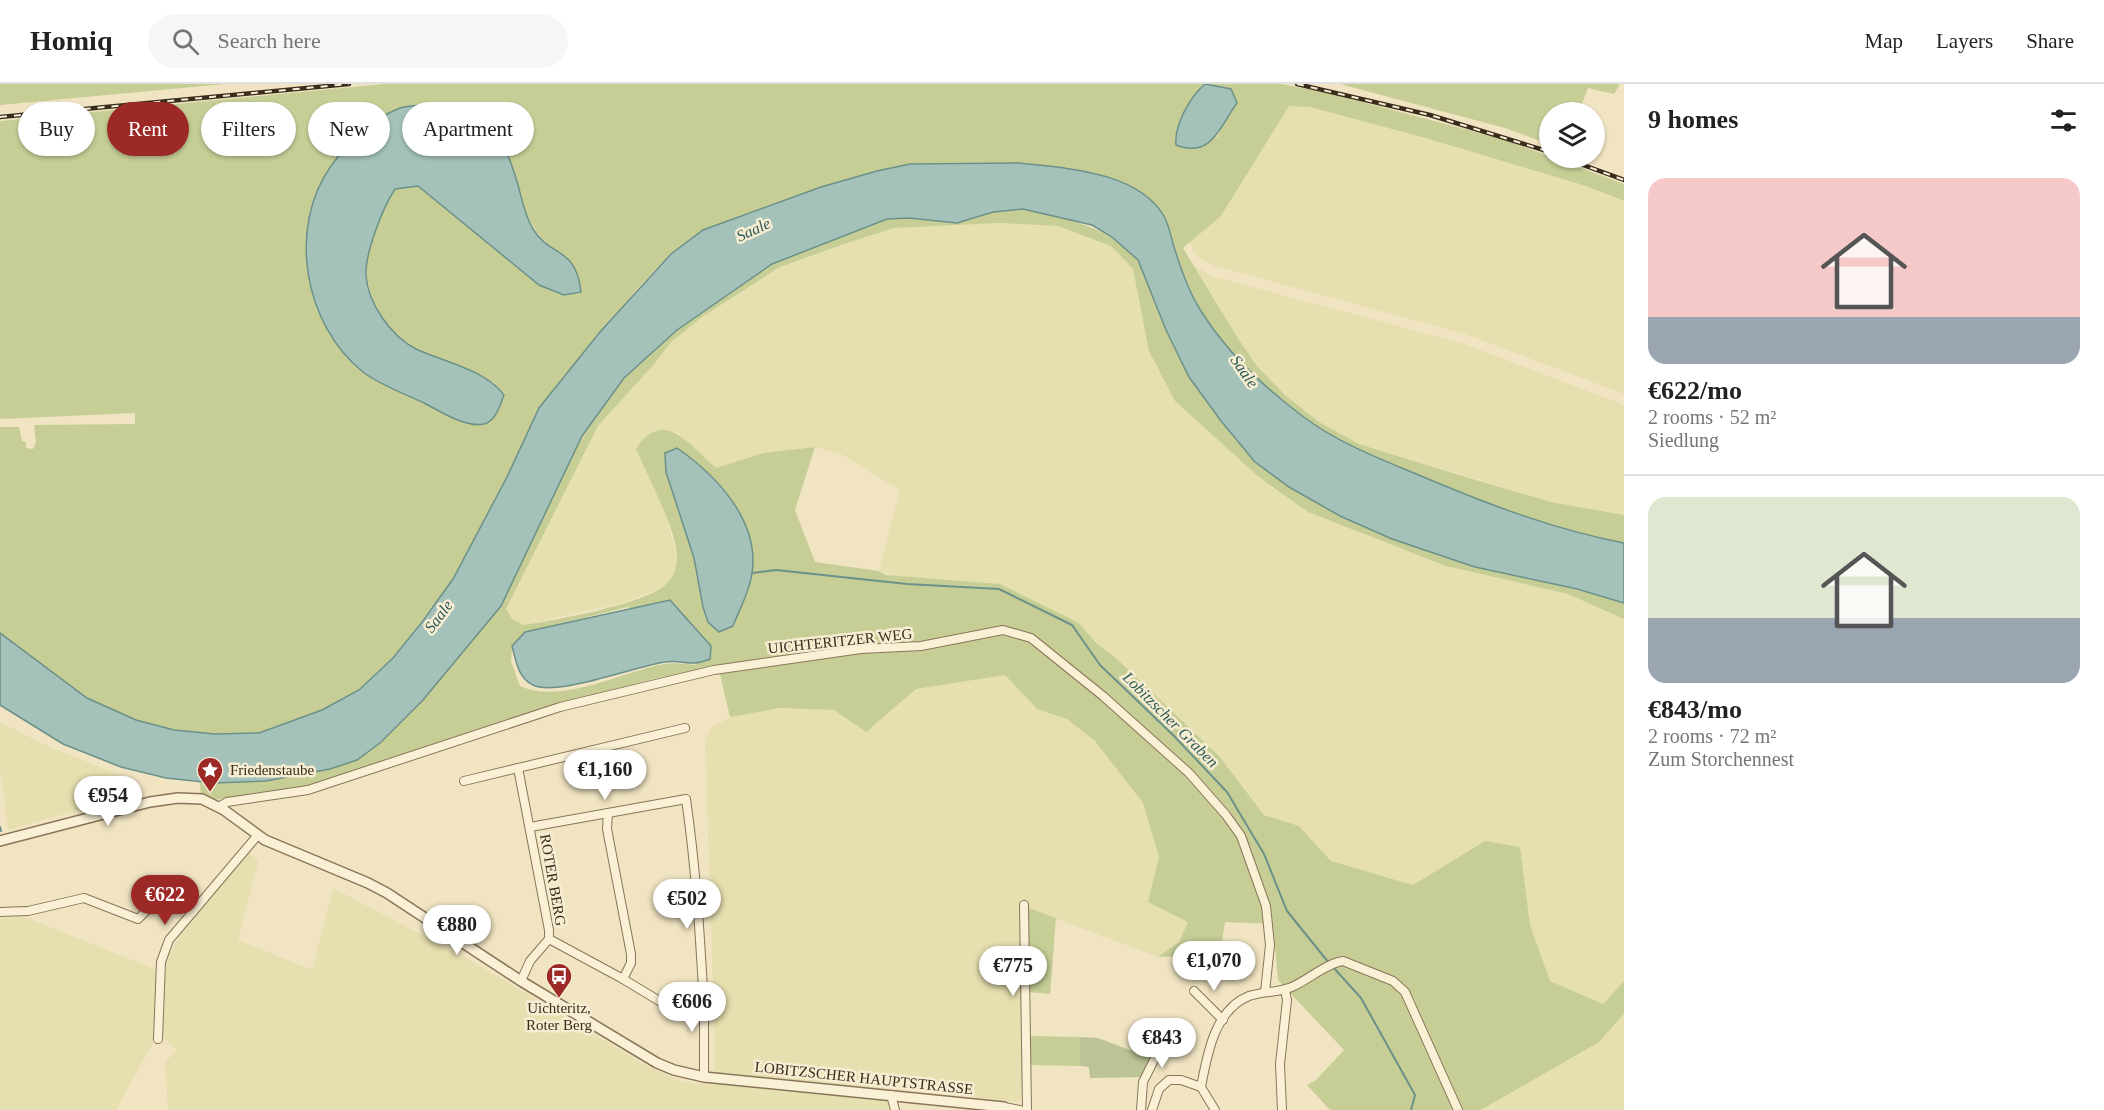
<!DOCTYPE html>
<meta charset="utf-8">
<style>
:root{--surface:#fff;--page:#f6f6f6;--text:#222;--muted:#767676;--line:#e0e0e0;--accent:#9c2926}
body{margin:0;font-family:"Times New Roman",serif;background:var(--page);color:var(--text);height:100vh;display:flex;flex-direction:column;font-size:22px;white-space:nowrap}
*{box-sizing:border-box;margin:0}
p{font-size:20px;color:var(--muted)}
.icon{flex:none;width:33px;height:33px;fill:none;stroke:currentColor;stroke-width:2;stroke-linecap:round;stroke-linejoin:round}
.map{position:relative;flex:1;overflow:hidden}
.sheet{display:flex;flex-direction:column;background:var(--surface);width:480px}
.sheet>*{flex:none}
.top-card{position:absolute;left:18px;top:18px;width:570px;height:54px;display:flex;gap:12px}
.tools{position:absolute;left:1539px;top:18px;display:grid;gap:12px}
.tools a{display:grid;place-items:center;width:66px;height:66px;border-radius:50%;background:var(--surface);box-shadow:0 2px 4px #0004;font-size:30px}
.price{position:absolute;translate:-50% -51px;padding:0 14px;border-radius:21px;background:#fff;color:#222;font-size:20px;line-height:39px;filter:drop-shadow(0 2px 3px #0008)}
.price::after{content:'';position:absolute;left:50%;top:36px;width:18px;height:14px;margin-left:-9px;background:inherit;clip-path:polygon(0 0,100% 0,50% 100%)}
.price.current{background:var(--accent);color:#fff}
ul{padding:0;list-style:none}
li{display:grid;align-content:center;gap:12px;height:318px;padding:0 24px}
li+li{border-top:2px solid var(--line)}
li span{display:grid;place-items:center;height:186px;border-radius:18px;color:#555}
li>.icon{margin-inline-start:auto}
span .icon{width:108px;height:108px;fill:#fffc;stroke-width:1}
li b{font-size:26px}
h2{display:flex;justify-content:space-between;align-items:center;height:72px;padding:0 24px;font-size:26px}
.chip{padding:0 21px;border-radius:27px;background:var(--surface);box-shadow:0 2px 4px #0004;font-size:21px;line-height:54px}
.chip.current{background:var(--accent);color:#fff}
header{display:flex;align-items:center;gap:36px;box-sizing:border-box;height:84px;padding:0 30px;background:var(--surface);border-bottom:2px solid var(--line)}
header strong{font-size:28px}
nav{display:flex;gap:33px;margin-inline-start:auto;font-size:21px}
.search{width:420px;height:54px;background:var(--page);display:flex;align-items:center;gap:15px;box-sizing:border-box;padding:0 21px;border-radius:33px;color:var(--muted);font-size:22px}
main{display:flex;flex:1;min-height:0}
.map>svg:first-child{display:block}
.farmland{fill:#e6dfaf}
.green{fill:#c6ce96;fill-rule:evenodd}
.cemetery{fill:#bcc395}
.water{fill:#a5c2ba;stroke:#6b9189;stroke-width:1.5}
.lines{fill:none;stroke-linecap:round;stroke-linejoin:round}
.stream{stroke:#6b9189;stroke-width:2}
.minor-casing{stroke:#8a7559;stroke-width:10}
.tertiary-casing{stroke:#8a7559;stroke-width:12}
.minor{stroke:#faf0d6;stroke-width:8}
.tertiary{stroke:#faf0d6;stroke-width:9}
.rail-casing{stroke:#3a2c1d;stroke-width:4.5}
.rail{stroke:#f7edd2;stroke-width:2;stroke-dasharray:7;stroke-linecap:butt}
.labels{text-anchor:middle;stroke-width:5;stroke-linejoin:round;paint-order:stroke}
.street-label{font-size:15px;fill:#3a2c1d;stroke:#f7edd2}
.poi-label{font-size:15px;fill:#3a2c1d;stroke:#f7edd2;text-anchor:start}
.water-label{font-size:16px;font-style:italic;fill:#2c5a58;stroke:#f7edd2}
</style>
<header>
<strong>Homiq</strong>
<div class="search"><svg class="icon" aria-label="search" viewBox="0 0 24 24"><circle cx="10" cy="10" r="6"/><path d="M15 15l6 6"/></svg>Search here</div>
<nav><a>Map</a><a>Layers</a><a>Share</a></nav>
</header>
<main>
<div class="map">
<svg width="1624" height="1026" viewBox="0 0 1624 1026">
<rect width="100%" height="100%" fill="#f0e4c2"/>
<g class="farmland">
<polygon points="1289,22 1310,23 1429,55 1586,102 1624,117 1624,310 1465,250 1215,182 1202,176 1193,168 1190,158 1221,132"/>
<polygon points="1000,139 1058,142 1111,162 1133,185 1141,224 1175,317 1260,394 1308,428 1446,482 1568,510 1624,535 1624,897 1603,920 1550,897 1530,841 1520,763 1485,757 1413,801 1331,777 1299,742 1264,731 1219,672 1115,573 1096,559 1079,539 879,487 900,406 841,370 815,363 763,369 715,385 678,349 654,346 669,444 677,471 676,488 664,503 623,519 523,541 512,535 506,526 598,342 655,279 671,258 702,233 780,183 844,160 894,144"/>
<polygon points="1194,182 1211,192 1462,259 1624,321 1624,431 1551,418 1456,389 1359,360 1319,338 1285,311 1257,282 1237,253"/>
<polygon points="1005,591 1037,625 1067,635 1095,657 1143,719 1159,773 1148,818 1188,838 1179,858 1158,873 1020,821 1023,1010 1019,1018 885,1003 891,1026 168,1026 165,978 177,966 163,953 165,879 182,847 249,768 258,778 238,856 312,886 333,804 475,879 649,983 684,998 713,1001 715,967 705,656 711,644 730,633 780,624 835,626 866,648 916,605"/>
<polygon points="0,638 43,660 127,694 127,712 8,746 0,684"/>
<polygon points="25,833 157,886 153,958 116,1026 0,1026 0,834"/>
<polygon points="1624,930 1624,1026 1481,1026 1599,958"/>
</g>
<g class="green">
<polygon points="0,0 225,0 0,21"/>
<path d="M384,0H1205L1200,5L1217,54L1223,38L1236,19L1231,5L1206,0H1282L1336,11L1502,55L1624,100V117L1586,102L1429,55L1310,23L1289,22L1221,132L1183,164L1237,253L1257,282L1285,311L1319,338L1359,360L1456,390L1551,418L1624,431V459C1549,444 1478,417 1408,387C1382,376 1353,366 1330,351C1288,325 1222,268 1200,225C1185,197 1175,166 1166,135L1071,85L1018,79L910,80L821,103L703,146L670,170L638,204L539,323L507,393L453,495L393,574L359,606L322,626L259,649L215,650L174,646L136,636L87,614L0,549V343H19L22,357L26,358V364L33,365L36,358L34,341L135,340V329L0,335V37ZM432,20L506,63C516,95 521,135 546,158L539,201L418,102L395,105C383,123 364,171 367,192C370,221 389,249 414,263C438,278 468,287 495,299L468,339L364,289L350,57C380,34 394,25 432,20Z"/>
<polygon points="1340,0 1620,0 1614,10 1588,4 1579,28 1550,28 1549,60 1505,44"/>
<path d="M1023,125C1063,134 1099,140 1131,168C1150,187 1155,222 1166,246C1193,307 1235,361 1288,402C1299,411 1314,417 1327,424C1420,477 1523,489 1624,519V535L1568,510L1446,482L1308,428L1260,394L1175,317L1149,267L1133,185L1111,162L1058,142L1000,139L894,144L844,160L780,183L702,233L671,258L655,279L598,342L506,525L512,535L523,541C552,537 645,520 665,501C674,493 677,484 677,473C677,446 647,391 636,365C663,322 691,362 716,384L763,369L815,363L795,426L815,478L879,487L886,491L1000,500L1079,539L1096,559L1115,573L1219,672L1264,731L1299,742L1331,777L1413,801L1485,757L1520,763L1530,841L1550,897L1603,920L1624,897V930L1599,958L1481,1026H1330L1307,1001L1316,996L1344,966L1278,896L1273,840L1225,838L1220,871L1158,873L1179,858L1188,838L1148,818L1159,773L1143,719L1095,657L1067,635L1037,625L1005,591L916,605L866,648L834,626L780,624L730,633L718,582L653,595L559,620L307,703L213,716L201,712L200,699L266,697L380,659L423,616L593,336L624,294L677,246L772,180L887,135L909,134L957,139L993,128ZM677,364C717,391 759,437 752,489C750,506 739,526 734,542L708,538L694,474L666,388ZM628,523L697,581C686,580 674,578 664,580C620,588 563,621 520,602L511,577L512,562L526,548Z"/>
<polygon points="1026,823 1056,834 1050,910 1029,908"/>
<polygon points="1030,952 1080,953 1080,982 1030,981"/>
</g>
<polygon class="cemetery" points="1080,953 1098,954 1151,974 1144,993 1090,994 1089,983 1080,982"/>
<g class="water">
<path d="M1205,0L1231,5L1237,19C1220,42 1212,75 1176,61C1174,41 1190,13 1205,0Z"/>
<path d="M432,20C489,29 502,47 518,101C522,116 525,132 533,145C551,174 576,162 581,208L564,211L539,201L418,102L395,105C383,123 365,169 366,191C368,220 391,252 416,265C444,278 486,286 504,311C500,321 496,337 484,340C465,344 440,327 424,319C405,310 380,301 363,288C304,241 287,144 331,82C348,58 372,35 400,24C409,21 422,21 432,20Z"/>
<path d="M1018,79C1064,84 1140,87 1165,134C1170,145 1172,158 1176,169C1182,188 1190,210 1201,227C1226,267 1264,303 1301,331C1335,357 1375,373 1414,389C1482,418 1551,445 1624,459V519L1577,505L1475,483L1392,455L1340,432L1289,403L1255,378L1221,337L1189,293L1166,246L1138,176L1112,153L1092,141L1023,125L993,128L957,139L909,134L887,135L772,180L677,246L624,294L582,352L501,522L423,616L380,659L357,676L330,685L266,697L213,699L166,694L121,683L63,660L0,621V549L87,614L136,636L174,646L215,650L259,649L322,626L359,606L393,574L422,538L453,495L507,393L539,324L600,248L671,170L703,146L821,103L877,87L910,80Z"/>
<path d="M677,364C716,391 760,437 752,489C750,507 739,526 733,542L719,548L708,538L703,523L694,474L666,388L665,369Z"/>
<path d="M670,516L711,562L710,575C689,584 683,575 665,578C636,582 557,613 533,601C518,594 516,577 512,562L525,548Z"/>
</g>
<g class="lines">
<g class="stream">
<polyline points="752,489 776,486 907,500 999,505 1072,541 1100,581 1173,651 1227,708 1264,770 1287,827 1329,879"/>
<polyline points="0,743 1,747"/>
<polyline points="1333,883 1361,914 1415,1011 1411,1026"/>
</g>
<g class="minor-casing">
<g id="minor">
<polyline points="518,684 549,846 549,855 530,877 521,897"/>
<polyline points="464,697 685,644"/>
<polyline points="219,723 227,718 308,706 560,623 714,586 861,565 921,562 1003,546 1031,554 1103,612 1189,689 1226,731 1241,752 1266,822 1270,861 1265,908"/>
<path d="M530,743L686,715C696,784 700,852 704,922L661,918L623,895"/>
<polyline points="1024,821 1027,1026"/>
<polyline points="0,828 28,827 84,814 138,835 160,813 170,809 193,828"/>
<polyline points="549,855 623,895 631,879 631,870 607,745 608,729"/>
<polyline points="1194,907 1223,936"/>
<polyline points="704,922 704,993"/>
<polyline points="158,955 161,878 169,856 257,752"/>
<polyline points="891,1011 895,1026"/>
<polyline points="1004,1023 1020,1026"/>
<polyline points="1141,1026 1143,998 1167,950"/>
<polyline points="1152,1026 1159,1005 1169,996 1181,996 1201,1003"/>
<path d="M1215,1026L1201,1003C1207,972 1214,926 1249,912C1263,907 1280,909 1294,902C1309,895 1327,879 1343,877L1393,897L1405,908L1458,1026"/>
<polyline points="1282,1026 1280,980 1287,916 1285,906"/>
</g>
</g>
<g class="tertiary-casing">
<polyline id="tertiary" points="0,757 150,718 178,714 202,715 224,726 265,756 368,799 387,809 521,897 657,979 674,986 704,993 1004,1023"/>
</g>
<use href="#minor" class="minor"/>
<use href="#tertiary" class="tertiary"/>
<g class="rail-casing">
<g id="rail">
<polyline points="1297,0 1430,31 1550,68"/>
<polyline points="0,33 349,0"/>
<polyline points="1564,74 1624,96"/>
</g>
</g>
<use href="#rail" class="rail"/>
</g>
<defs>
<g id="sight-pin" transform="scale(1.35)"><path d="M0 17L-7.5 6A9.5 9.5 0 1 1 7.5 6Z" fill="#9c2926" stroke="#f7edd2"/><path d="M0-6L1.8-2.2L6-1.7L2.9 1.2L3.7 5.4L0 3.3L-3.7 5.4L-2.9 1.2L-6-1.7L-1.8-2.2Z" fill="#fff"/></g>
<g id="bus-pin" transform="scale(1.35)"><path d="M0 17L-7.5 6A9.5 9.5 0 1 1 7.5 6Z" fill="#9c2926" stroke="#f7edd2"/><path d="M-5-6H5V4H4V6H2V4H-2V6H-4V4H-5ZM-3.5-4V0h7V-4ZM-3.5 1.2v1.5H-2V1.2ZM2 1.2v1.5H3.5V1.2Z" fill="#fff"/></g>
</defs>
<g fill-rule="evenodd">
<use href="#sight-pin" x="210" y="686"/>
<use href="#bus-pin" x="559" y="892"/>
</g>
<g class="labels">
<g class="street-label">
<text transform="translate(840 557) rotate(-6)" y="5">UICHTERITZER WEG</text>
<text transform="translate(553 796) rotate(80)" y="5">ROTER BERG</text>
<text transform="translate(864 994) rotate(6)" y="5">LOBITZSCHER HAUPTSTRASSE</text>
</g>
<g class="poi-label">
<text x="230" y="691">Friedenstaube</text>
<text x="559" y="929" text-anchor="middle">Uichteritz,<tspan x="559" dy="17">Roter Berg</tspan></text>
</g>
<g class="water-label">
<text transform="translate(753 145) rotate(-25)" y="6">Saale</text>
<text transform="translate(1245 287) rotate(55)" y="6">Saale</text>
<text transform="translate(438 532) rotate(-53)" y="6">Saale</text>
<text transform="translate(1171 635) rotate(45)" y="6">Lobitzscher Graben</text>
</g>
</g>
</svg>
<div class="tools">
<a><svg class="icon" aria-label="layers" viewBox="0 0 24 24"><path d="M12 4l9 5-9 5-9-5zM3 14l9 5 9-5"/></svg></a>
</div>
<b class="price" style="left:605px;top:717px">€1,160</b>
<b class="price" style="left:108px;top:743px">€954</b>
<b class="price current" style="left:165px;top:842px">€622</b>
<b class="price" style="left:687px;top:846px">€502</b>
<b class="price" style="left:457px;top:872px">€880</b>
<b class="price" style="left:1214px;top:908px">€1,070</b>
<b class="price" style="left:1013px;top:913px">€775</b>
<b class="price" style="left:692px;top:949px">€606</b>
<b class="price" style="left:1162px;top:985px">€843</b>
<div class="top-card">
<a class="chip">Buy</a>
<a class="chip current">Rent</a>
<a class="chip">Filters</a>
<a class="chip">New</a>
<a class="chip">Apartment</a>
</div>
</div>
<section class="sheet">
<h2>9 homes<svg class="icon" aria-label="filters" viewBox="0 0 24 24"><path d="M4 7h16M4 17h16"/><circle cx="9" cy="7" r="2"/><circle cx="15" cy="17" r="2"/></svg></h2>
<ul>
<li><span style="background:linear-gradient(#f6c9c9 75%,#9aa5b1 0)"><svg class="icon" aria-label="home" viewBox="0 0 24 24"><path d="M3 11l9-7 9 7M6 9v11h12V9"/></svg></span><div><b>€622/mo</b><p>2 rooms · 52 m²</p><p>Siedlung</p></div></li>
<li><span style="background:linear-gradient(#dfe7d0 65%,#9aa5b1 0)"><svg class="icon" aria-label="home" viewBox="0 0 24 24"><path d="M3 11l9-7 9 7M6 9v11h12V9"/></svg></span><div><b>€843/mo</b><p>2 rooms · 72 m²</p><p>Zum Storchennest</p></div></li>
</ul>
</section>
</main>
